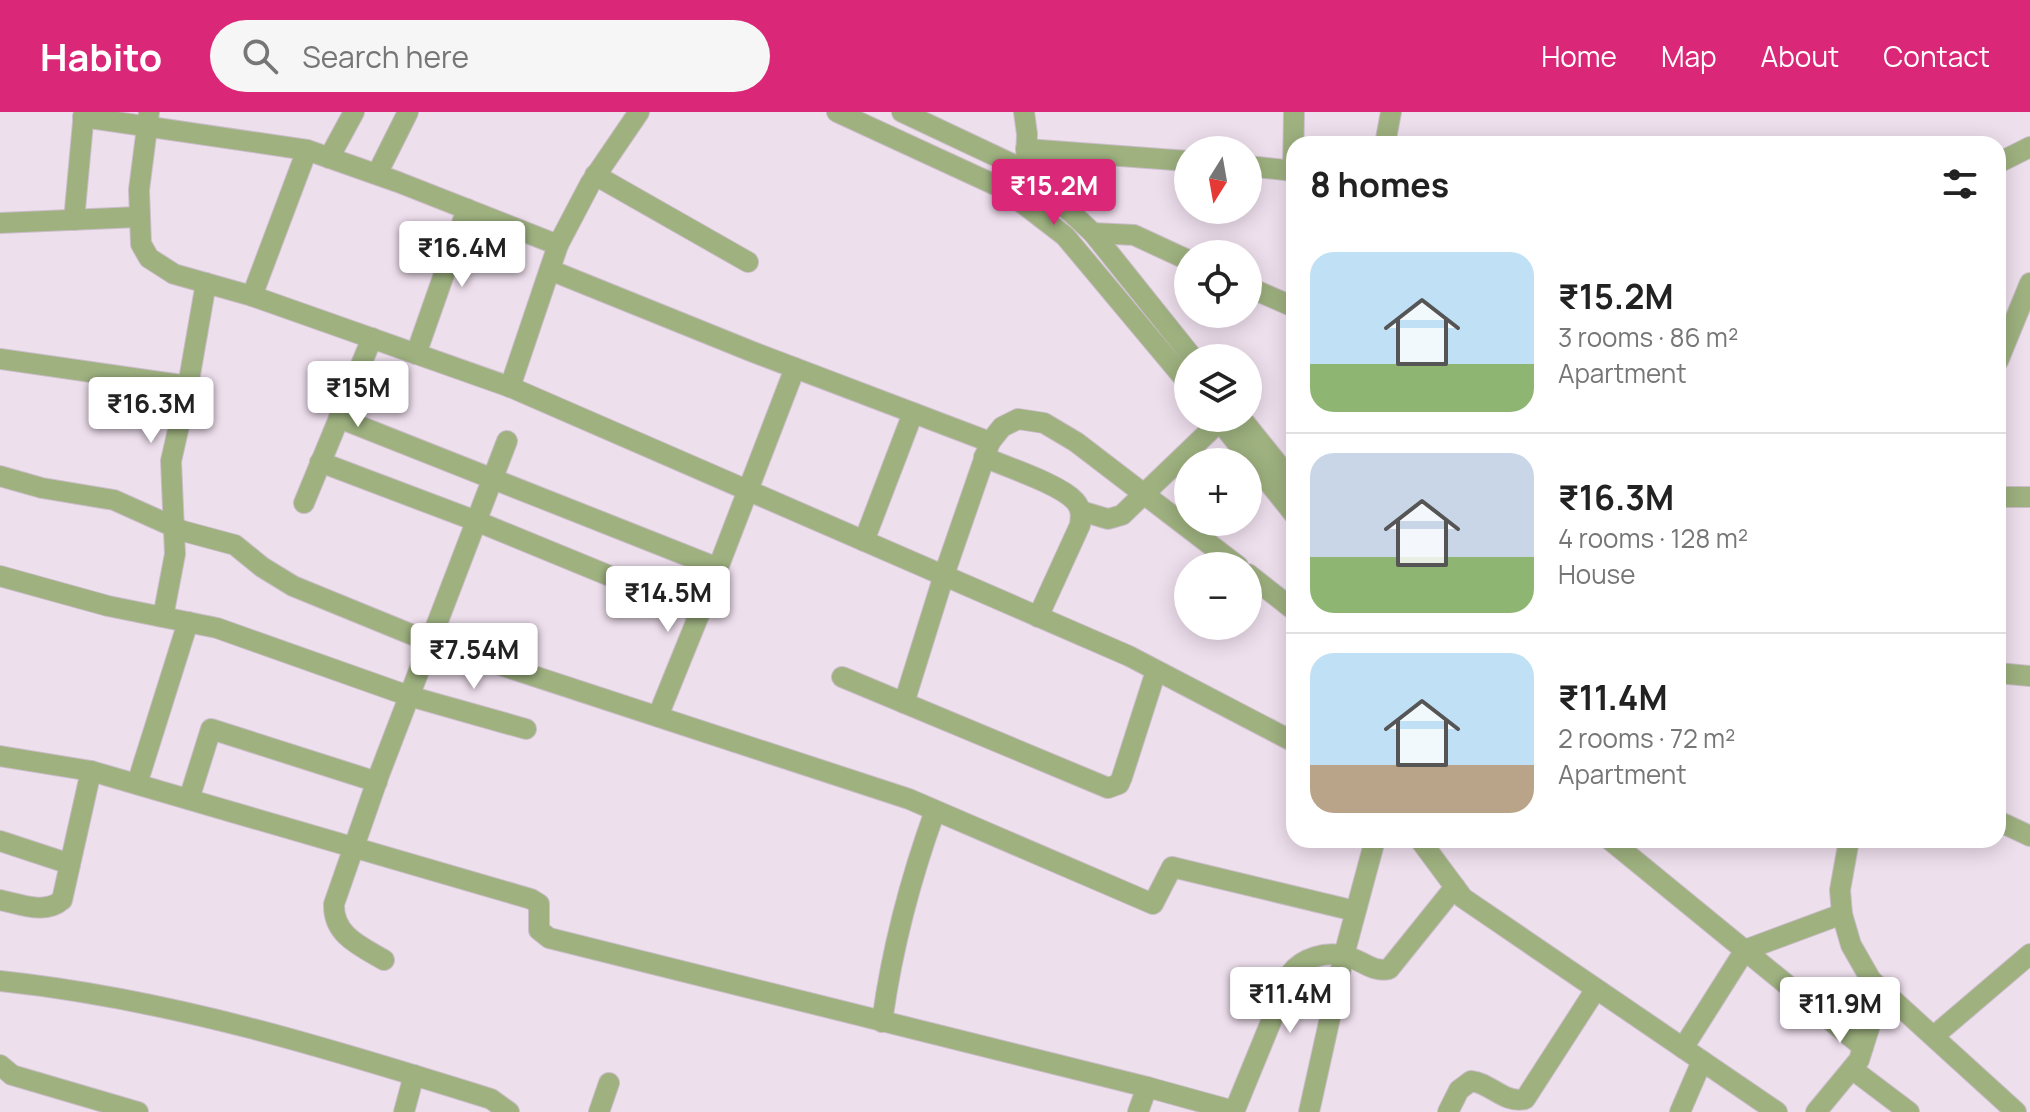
<!DOCTYPE html>
<meta charset="utf-8">
<style>
:root{--surface:#fff;--page:#f6f6f6;--text:#222;--muted:#767676;--line:#e0e0e0;--accent:#db2777}
body{margin:0;font-family:Manrope,sans-serif;background:var(--page);color:var(--text);height:100vh;display:flex;flex-direction:column;font-size:30px;white-space:nowrap}
*{box-sizing:border-box;margin:0}
p{font-size:26px;color:var(--muted)}
.icon{flex:none;width:44px;height:44px;fill:none;stroke:currentColor;stroke-width:2;stroke-linecap:round;stroke-linejoin:round}
.map{position:relative;flex:1;overflow:hidden}
.drawer{position:absolute;left:1286px;top:24px;width:720px;height:712px;display:flex;flex-direction:column;background:var(--surface);border-radius:24px;box-shadow:0 4px 20px #0003}
.drawer>*{flex:none}
.needle{width:52px;rotate:191deg}
.controls{position:absolute;left:1174px;top:24px;display:grid;gap:16px}
.controls a{display:grid;place-items:center;width:88px;height:88px;border-radius:50%;background:var(--surface);box-shadow:0 4px 20px #0003;font-size:40px}
.price{position:absolute;translate:-50% -68px;padding:0 18px;border-radius:8px;background:#fff;color:#222;font-size:26px;line-height:52px;filter:drop-shadow(0 2px 4px #0008)}
.price::after{content:'';position:absolute;left:50%;top:48px;width:24px;height:18px;margin-left:-12px;background:inherit;clip-path:polygon(0 0,100% 0,50% 100%)}
.price.selected{background:var(--accent);color:#fff}
ul{padding:0;list-style:none}
li{display:flex;align-items:center;gap:24px;height:200px;padding:0 24px}
li+li{border-top:2px solid var(--line)}
li span{display:grid;place-items:center;flex:none;width:224px;height:160px;border-radius:24px;color:#555}
li>.icon{margin-inline-start:auto}
span .icon{width:96px;height:96px;fill:#fffc;stroke-width:1}
li b{font-size:34px}
h2{display:flex;justify-content:space-between;align-items:center;height:96px;padding:0 24px;font-size:34px}
header{display:flex;align-items:center;gap:48px;box-sizing:border-box;height:112px;padding:0 40px;background:var(--accent);color:#fff}
header strong{font-size:38px}
nav{display:flex;gap:44px;margin-inline-start:auto;font-size:28px}
.search{width:560px;height:72px;background:var(--page);display:flex;align-items:center;gap:20px;box-sizing:border-box;padding:0 28px;border-radius:44px;color:var(--muted);font-size:30px}
.map>svg:first-child{display:block}
.lines{fill:none;stroke-linecap:round;stroke-linejoin:round}
.minor-casing{stroke:#cbbdca;stroke-width:22}
.minor{stroke:#9eb17f;stroke-width:20}
</style>
<header>
<strong>Habito</strong>
<div class="search"><svg class="icon" aria-label="search" viewBox="0 0 24 24"><circle cx="10" cy="10" r="6"/><path d="M15 15l6 6"/></svg>Search here</div>
<nav><a>Home</a><a>Map</a><a>About</a><a>Contact</a></nav>
</header>
<div class="map">
<svg width="2030" height="1000" viewBox="0 0 2030 1000">
<rect width="100%" height="100%" fill="#eedfed"/>
<g class="lines">
<g class="minor-casing">
<g id="minor">
<polyline points="149,0 139,78 141,132 149,146 174,162 252,184"/>
<polyline points="837,0 1004,77 1065,124 1188,271"/>
<polyline points="902,0 1025,58 1093,121 1193,246"/>
<polyline points="1024,0 1027,22 1026,50"/>
<polyline points="83,5 307,38 398,70 558,133 510,275"/>
<polyline points="1385,32 1391,0"/>
<polyline points="1026,37 1188,49"/>
<polyline points="307,38 252,184 510,275 1129,544 1294,630"/>
<polyline points="329,46 354,0"/>
<polyline points="1998,51 2030,35"/>
<polyline points="1248,54 1294,59"/>
<polyline points="1293,59 1294,0"/>
<polyline points="377,62 408,0"/>
<polyline points="595,63 748,150"/>
<polyline points="74,108 84,0"/>
<polyline points="0,111 138,105"/>
<polyline points="1093,121 1134,123 1188,148"/>
<polyline points="558,133 590,72 639,0"/>
<polyline points="550,158 753,240 990,330 944,463 904,591"/>
<polyline points="1248,175 1294,195"/>
<polyline points="416,242 467,97"/>
<polyline points="0,247 188,274"/>
<polyline points="1998,249 2030,171"/>
<polyline points="339,306 718,456 795,256"/>
<polyline points="1217,306 1294,402"/>
<polyline points="1241,306 1294,372"/>
<polyline points="990,330 1002,315 1018,307 1044,311 1076,330 1238,454"/>
<path d="M984,345C1006,355 1060,372 1075,389C1082,397 1081,404 1080,413L1038,505"/>
<polyline points="320,350 476,409 700,501"/>
<polyline points="0,364 42,376 114,388 183,419 235,433 262,455 293,474 430,530 909,687 1153,792 1172,755 1355,799"/>
<polyline points="1998,385 2030,385"/>
<polyline points="304,391 372,226"/>
<polyline points="1081,399 1108,407 1122,403 1220,309"/>
<polyline points="864,429 913,301"/>
<polyline points="1248,462 1294,498"/>
<polyline points="0,464 108,494 217,516 409,584 526,617"/>
<polyline points="163,505 175,442 171,349 188,274 206,171"/>
<polyline points="1998,561 2030,564"/>
<polyline points="842,565 1108,676 1119,672 1122,665 1156,559"/>
<polyline points="658,604 718,456"/>
<polyline points="0,644 91,659 531,787 539,792 539,818 549,826 557,828 1147,975 1138,1000"/>
<polyline points="137,672 188,510"/>
<polyline points="189,687 211,617 377,670"/>
<polyline points="1998,709 2030,724"/>
<polyline points="1420,728 1463,786 1777,1000"/>
<polyline points="1610,728 1863,935"/>
<polyline points="1849,728 1840,778 1842,802 1851,833 1871,868 2016,1000"/>
<polyline points="0,729 70,752"/>
<path d="M0,788C20,792 45,803 62,788L91,659"/>
<path d="M384,848C360,834 333,823 334,792L379,663L507,329"/>
<path d="M0,869C170,887 328,936 491,987L509,1000"/>
<path d="M882,910C892,836 910,768 935,699"/>
<polyline points="1934,924 2030,842"/>
<polyline points="1683,936 1745,838 1842,802"/>
<polyline points="0,953 12,963 138,1000"/>
<polyline points="1852,957 1909,1000"/>
<polyline points="1147,975 1234,999"/>
<polyline points="404,1000 414,963"/>
<polyline points="599,1000 609,971"/>
<path d="M1234,1000L1291,861C1302,846 1326,839 1345,844C1361,847 1372,861 1389,857L1455,775"/>
<polyline points="1309,1000 1344,843 1375,728"/>
<path d="M1448,1000L1459,978L1471,969C1491,971 1504,992 1525,987L1596,877"/>
<polyline points="1680,1000 1702,949"/>
<polyline points="1816,1000 1859,948 1870,913 1871,868"/>
</g>
</g>
<use href="#minor" class="minor"/>
</g>
</svg>
<div class="controls">
<a><svg class="needle" viewBox="-14 -14 28 28"><path d="M0-13l5 13h-10z" fill="#e53935"/><path d="M0 13l5-13h-10z" fill="#767676"/></svg></a>
<a><svg class="icon" aria-label="locate" viewBox="0 0 24 24"><circle cx="12" cy="12" r="6"/><path d="M12 2v4M12 18v4M2 12h4M18 12h4"/></svg></a>
<a><svg class="icon" aria-label="layers" viewBox="0 0 24 24"><path d="M12 4l9 5-9 5-9-5zM3 14l9 5 9-5"/></svg></a>
<a>+</a>
<a>−</a>
</div>
<b class="price selected" style="left:1054px;top:115px">₹15.2M</b>
<b class="price" style="left:462px;top:177px">₹16.4M</b>
<b class="price" style="left:358px;top:317px">₹15M</b>
<b class="price" style="left:151px;top:333px">₹16.3M</b>
<b class="price" style="left:668px;top:522px">₹14.5M</b>
<b class="price" style="left:474px;top:579px">₹7.54M</b>
<b class="price" style="left:1290px;top:923px">₹11.4M</b>
<b class="price" style="left:1840px;top:933px">₹11.9M</b>
<section class="drawer">
<h2>8 homes<svg class="icon" aria-label="filters" viewBox="0 0 24 24"><path d="M4 7h16M4 17h16"/><circle cx="9" cy="7" r="2"/><circle cx="15" cy="17" r="2"/></svg></h2>
<ul>
<li><span style="background:linear-gradient(#bfe0f5 70%,#8fb573 0)"><svg class="icon" aria-label="home" viewBox="0 0 24 24"><path d="M3 11l9-7 9 7M6 9v11h12V9"/></svg></span><div><b>₹15.2M</b><p>3 rooms · 86 m²</p><p>Apartment</p></div></li>
<li><span style="background:linear-gradient(#c9d6e8 65%,#8fb573 0)"><svg class="icon" aria-label="home" viewBox="0 0 24 24"><path d="M3 11l9-7 9 7M6 9v11h12V9"/></svg></span><div><b>₹16.3M</b><p>4 rooms · 128 m²</p><p>House</p></div></li>
<li><span style="background:linear-gradient(#bfe0f5 70%,#b9a48a 0)"><svg class="icon" aria-label="home" viewBox="0 0 24 24"><path d="M3 11l9-7 9 7M6 9v11h12V9"/></svg></span><div><b>₹11.4M</b><p>2 rooms · 72 m²</p><p>Apartment</p></div></li>
</ul>
</section>
</div>
